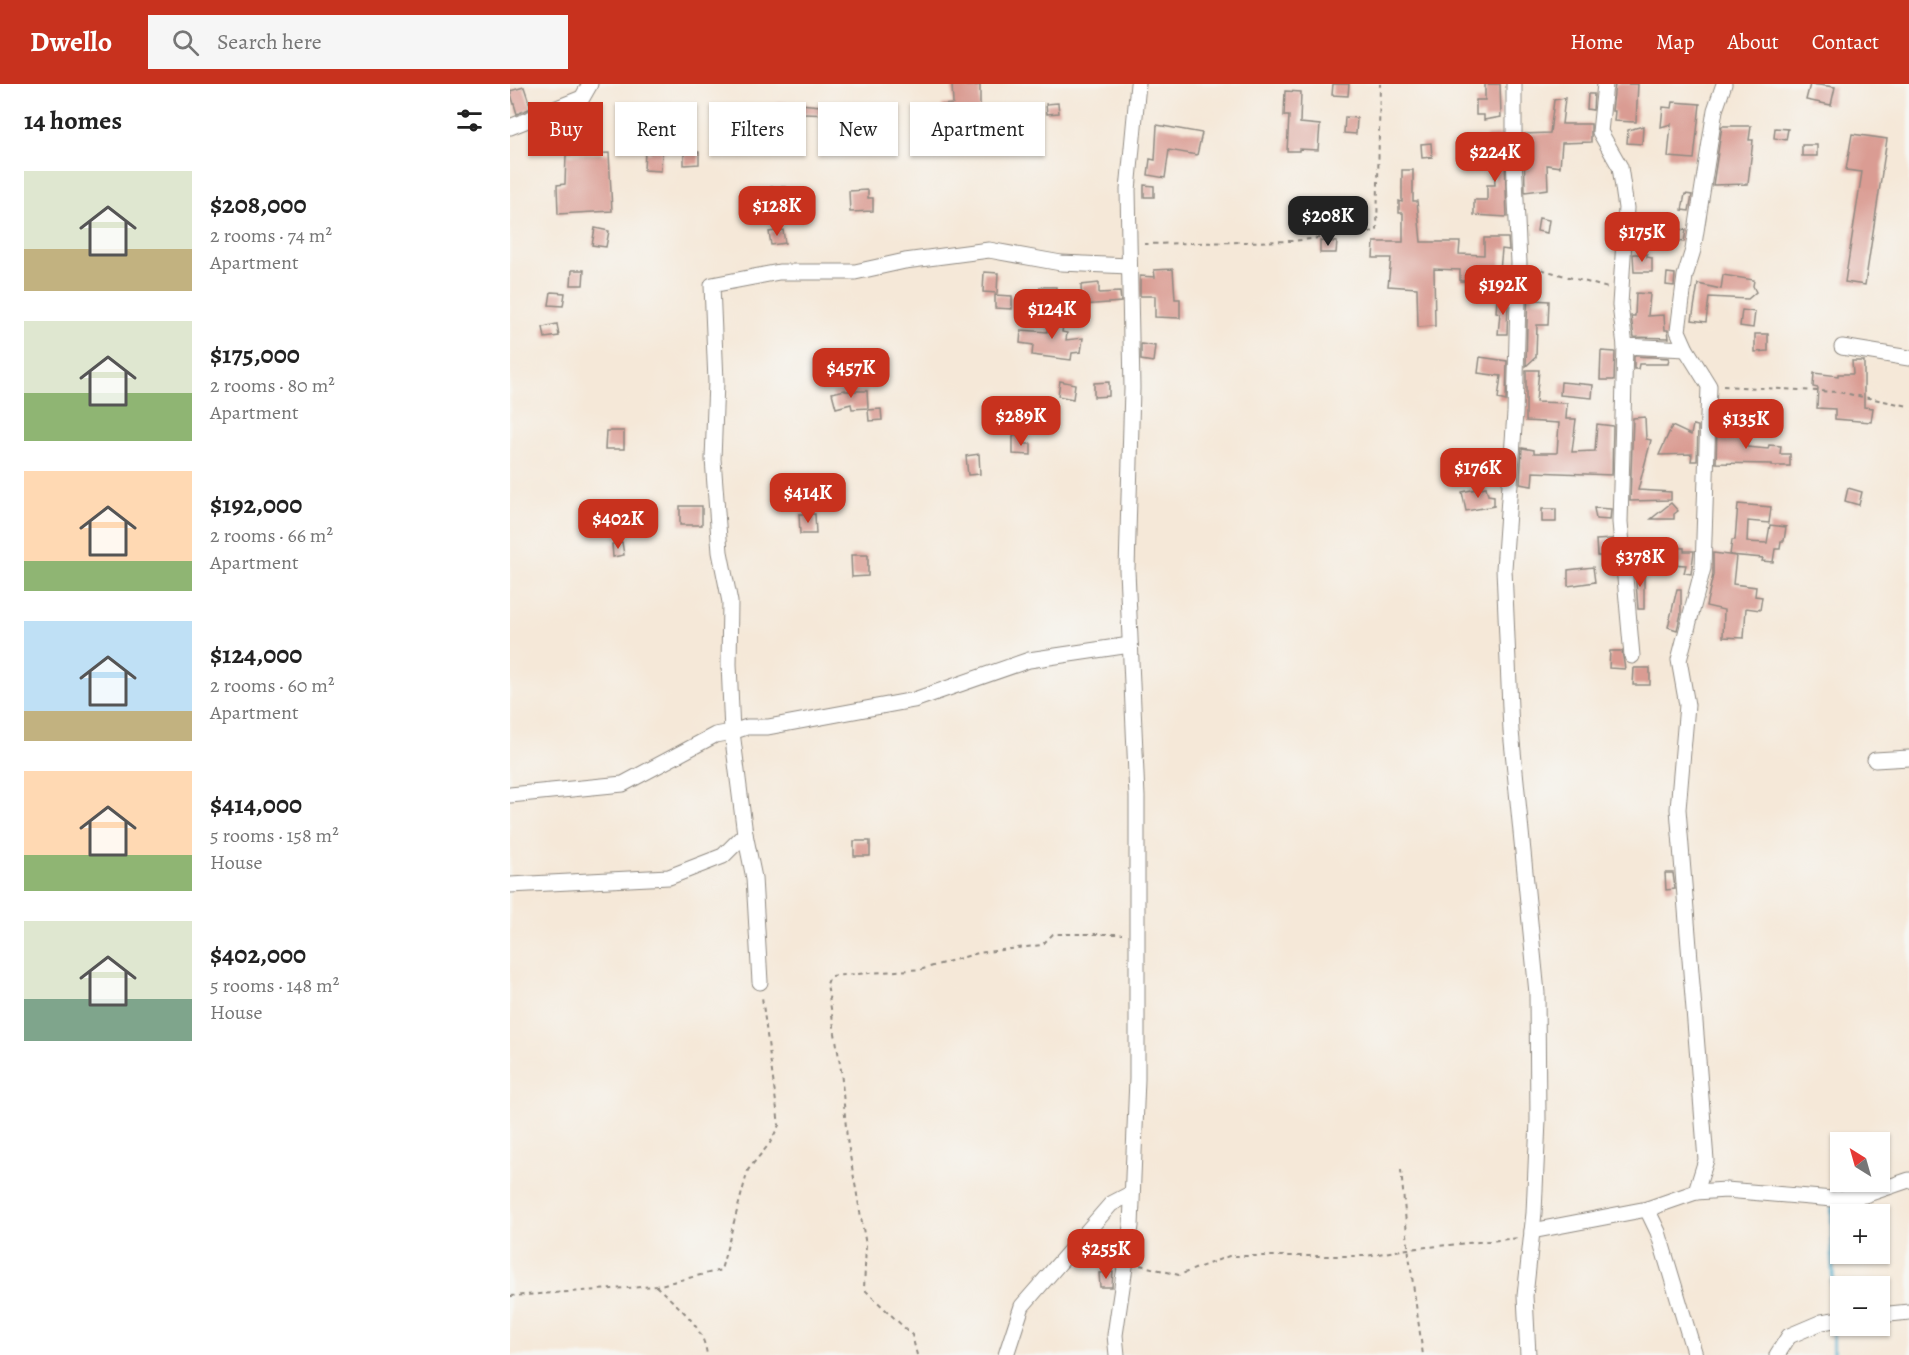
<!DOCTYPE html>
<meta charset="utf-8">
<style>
:root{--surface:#fff;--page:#f6f6f6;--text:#222;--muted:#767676;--accent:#c8321e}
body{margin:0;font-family:Alegreya,serif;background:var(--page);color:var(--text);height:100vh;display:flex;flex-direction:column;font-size:22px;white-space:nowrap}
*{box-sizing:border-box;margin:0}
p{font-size:20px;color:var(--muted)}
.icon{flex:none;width:33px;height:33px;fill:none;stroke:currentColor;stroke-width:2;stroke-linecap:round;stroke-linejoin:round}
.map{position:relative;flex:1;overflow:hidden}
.details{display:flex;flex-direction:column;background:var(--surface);width:510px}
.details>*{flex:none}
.top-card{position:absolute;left:18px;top:18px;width:570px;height:54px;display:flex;gap:12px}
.needle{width:39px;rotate:323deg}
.fabs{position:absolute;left:1320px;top:1048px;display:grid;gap:12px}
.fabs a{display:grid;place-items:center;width:60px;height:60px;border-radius:0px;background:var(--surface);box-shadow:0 2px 4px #0004;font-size:30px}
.price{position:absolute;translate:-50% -51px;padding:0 14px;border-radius:12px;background:var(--accent);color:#fff;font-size:20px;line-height:39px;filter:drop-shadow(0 2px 3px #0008)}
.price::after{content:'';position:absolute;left:50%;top:36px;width:18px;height:14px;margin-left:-9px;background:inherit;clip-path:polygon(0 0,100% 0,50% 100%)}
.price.selected{background:#222;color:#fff}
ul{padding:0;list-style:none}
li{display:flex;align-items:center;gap:18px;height:150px;padding:0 24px}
li span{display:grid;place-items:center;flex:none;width:168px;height:120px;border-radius:0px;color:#555}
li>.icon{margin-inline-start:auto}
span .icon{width:72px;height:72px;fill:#fffc;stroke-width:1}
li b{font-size:26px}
h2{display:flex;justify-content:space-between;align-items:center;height:72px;padding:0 24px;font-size:26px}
.tag{padding:0 21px;border-radius:0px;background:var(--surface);box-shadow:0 2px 4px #0004;font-size:21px;line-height:54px}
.tag.selected{background:var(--accent);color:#fff}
header{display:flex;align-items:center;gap:36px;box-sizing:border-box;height:84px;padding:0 30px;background:var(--accent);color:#fff}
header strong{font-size:28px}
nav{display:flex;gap:33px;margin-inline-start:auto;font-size:21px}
.search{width:420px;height:54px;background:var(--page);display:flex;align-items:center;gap:15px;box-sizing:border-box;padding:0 21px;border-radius:0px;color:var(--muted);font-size:22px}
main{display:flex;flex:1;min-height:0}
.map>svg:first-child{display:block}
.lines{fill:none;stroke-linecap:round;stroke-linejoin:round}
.stream{stroke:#4babca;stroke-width:4}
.building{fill:#da9c93}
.street-casing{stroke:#908a82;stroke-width:17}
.path{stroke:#908a82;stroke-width:2;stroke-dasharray:4.5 4.5;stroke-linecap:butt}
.street{stroke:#fff;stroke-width:15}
</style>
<header>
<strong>Dwello</strong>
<div class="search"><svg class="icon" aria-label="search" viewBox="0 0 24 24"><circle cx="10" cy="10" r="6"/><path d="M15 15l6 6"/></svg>Search here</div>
<nav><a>Home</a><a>Map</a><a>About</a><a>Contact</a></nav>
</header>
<main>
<section class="details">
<h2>14 homes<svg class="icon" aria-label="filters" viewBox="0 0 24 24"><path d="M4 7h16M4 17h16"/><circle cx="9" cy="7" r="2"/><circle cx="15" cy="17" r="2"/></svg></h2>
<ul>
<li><span style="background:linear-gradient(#dfe7d0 65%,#c2b280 0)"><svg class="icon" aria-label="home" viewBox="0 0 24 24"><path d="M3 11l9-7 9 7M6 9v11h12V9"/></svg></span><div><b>$208,000</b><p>2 rooms · 74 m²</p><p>Apartment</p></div></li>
<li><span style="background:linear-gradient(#dfe7d0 60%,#8fb573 0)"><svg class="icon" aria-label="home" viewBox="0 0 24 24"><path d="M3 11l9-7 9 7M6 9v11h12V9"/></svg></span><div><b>$175,000</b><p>2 rooms · 80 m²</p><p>Apartment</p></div></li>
<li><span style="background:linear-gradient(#ffd9b3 75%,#8fb573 0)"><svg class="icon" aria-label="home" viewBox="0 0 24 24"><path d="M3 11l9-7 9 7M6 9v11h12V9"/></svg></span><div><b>$192,000</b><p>2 rooms · 66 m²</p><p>Apartment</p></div></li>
<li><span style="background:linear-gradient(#bfe0f5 75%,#c2b280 0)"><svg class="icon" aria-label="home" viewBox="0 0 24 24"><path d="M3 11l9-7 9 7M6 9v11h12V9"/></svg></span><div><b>$124,000</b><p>2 rooms · 60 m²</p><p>Apartment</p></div></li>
<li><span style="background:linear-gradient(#ffd9b3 70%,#8fb573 0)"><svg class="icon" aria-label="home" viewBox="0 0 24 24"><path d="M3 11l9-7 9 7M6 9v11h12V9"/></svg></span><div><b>$414,000</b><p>5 rooms · 158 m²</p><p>House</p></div></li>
<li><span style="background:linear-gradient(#dfe7d0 65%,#7fa58c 0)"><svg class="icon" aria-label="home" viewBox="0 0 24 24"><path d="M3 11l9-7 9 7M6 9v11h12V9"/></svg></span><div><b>$402,000</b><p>5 rooms · 148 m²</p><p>House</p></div></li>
</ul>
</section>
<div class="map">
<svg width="1399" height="1271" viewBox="0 0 1399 1271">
<rect width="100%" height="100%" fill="#f6f6f2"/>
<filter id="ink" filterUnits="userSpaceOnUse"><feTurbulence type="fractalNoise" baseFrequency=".0167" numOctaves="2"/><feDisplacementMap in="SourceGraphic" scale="12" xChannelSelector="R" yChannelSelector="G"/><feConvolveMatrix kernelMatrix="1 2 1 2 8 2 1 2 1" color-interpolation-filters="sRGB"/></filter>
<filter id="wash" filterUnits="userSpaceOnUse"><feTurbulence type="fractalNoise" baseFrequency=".008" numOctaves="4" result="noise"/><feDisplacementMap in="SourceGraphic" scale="24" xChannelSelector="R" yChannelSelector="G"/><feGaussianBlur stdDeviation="1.35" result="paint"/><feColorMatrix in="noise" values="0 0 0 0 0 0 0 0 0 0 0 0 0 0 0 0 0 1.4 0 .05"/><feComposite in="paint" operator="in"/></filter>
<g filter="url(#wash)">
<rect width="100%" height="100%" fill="#f5e8d8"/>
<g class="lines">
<g class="stream">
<polyline points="1322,1121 1323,1231"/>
<polyline points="1323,1271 1323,1239"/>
</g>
</g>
<g id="blocks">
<g class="building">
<polygon points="442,0 457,0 457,2 470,1 470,44 450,45 448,47 450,70 437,71 432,21 443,20"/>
<polygon points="823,0 839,0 838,12 822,11"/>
<polygon points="975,0 990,0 991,33 974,36 974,31 966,31 966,16 975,16"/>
<polygon points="1105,0 1128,0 1126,38 1104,37 1105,27 1102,27"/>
<polygon points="1300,0 1325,3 1321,21 1296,16"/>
<polygon points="14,3 21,24 7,30 0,7"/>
<polygon points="775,7 791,8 790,39 810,41 808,66 789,65 789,67 777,67 779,32 774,32"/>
<polygon points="1078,10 1084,10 1083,26 1077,25"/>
<polygon points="1055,14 1052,40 1081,40 1081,58 1052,59 1050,83 1037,81 1038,105 1015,108 1014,50 1040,49 1044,16"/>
<polygon points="267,18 322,23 322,31 266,29"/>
<polygon points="1163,18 1190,20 1184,75 1158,73 1161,40 1151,43 1153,23 1162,24"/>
<polygon points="548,19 549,29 537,30 536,20"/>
<polygon points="75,29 76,42 52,44 50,34"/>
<polygon points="835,33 847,34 846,50 834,49"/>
<polygon points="341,34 342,50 330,51 330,35"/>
<polygon points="247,35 258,36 257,53 246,52"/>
<polygon points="647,41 692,49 687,71 659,66 655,94 638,91 640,75 645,76"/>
<polygon points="1133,42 1132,60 1117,59 1118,46"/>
<polygon points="1212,42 1241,42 1239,56 1243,56 1238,100 1203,101"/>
<polygon points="1265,44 1278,45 1276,56 1264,54"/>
<polygon points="1342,50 1377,55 1355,201 1335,198 1352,88 1336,86"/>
<polygon points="987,51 994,51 997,133 964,131 964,116 977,116 977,101 985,101 983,62 977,63 976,52"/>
<polygon points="142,52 156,53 155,68 152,68 151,87 134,86 135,68 141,69"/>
<polygon points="921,59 922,73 912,74 911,60"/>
<rect x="1292" y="61" width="15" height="11"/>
<polygon points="174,68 189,68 189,80 174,81"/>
<polygon points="99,69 102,127 48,130 47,101 55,100 56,71"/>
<polygon points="892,86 903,86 903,117 907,117 911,158 950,158 949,170 974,171 974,154 998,154 999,166 992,165 989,197 950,197 950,186 924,185 925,242 908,243 907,204 878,202 881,174 863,174 864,158 893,158 893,129 889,129 889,117 892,118"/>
<polygon points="634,101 644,102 644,113 634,113"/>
<rect x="261" y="103" width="15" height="21"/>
<polygon points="358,106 358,114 363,114 363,127 340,128 339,107"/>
<polygon points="1175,110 1182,111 1179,127 1172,126"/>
<polygon points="1029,134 1039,136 1037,149 1027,147"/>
<polygon points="85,144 99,147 96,163 82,161"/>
<polygon points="1168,145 1176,146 1174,158 1167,157"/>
<polygon points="273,146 275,159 261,161 259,148"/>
<polygon points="810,157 827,158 826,169 810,169"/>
<polygon points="1123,170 1137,170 1137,173 1142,174 1142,188 1124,188"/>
<polygon points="663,185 665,215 670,215 670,234 645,233 645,212 630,212 630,192 645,193 644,186"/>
<polygon points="62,186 74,186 73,201 61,201"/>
<polygon points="474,188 488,189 487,209 473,208"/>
<polygon points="1157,189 1165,190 1164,202 1156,201"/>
<polygon points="1213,191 1244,196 1243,202 1246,208 1238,215 1199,213 1196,238 1182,236 1188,200 1211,205"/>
<polygon points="589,199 589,209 610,208 611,218 572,221 571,201"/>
<polygon points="1018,199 1023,199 1023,216 1039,217 1038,241 1027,241 1026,273 1016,282"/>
<polygon points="530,203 546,203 546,218 530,219"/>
<polygon points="41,208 55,209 53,222 39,221"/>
<polygon points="1126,209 1140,210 1138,232 1154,231 1155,246 1158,246 1159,254 1124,253 1121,232 1125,232"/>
<polygon points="485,211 502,212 502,225 485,224"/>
<polygon points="987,216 998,217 997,250 988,250 990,229 986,228"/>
<polygon points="1232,226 1245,228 1243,244 1230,242"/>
<polygon points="540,227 555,230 552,248 557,249 556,256 573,254 571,268 562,269 561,276 522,271 523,261 510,259 511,246 537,248"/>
<polygon points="47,240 49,252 35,254 33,243"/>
<polygon points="1245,250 1258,250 1258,267 1245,268"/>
<polygon points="631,260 645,262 643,278 631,276"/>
<polygon points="1091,267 1105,268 1104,296 1090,296"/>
<polygon points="1124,272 1159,274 1158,280 1129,280 1128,285 1124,285"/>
<polygon points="970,273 997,277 996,317 988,315 991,292 968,289"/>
<polygon points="1342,277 1354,277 1354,323 1363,324 1361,338 1325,335 1325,325 1307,324 1308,304 1303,303 1304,289 1328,292 1328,290 1343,290"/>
<polygon points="1016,286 1029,286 1026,318 1057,319 1056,335 1066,335 1062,368 1085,367 1087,340 1103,342 1102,391 1023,388 1022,402 1010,400 1012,364 1024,366 1024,369 1047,369 1049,339 1016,337"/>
<polygon points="550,297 565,300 563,315 548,312"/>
<polygon points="599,298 599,312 584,313 584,299"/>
<polygon points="1051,298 1083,301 1082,314 1050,311"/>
<polygon points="335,306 335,307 357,307 358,324 342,325 341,320 326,324 322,309"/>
<polygon points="371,325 372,336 359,337 358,326"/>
<polygon points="1135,333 1136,355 1141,356 1128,406 1161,408 1161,416 1120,417 1123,334"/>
<polygon points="1183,341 1188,342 1187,377 1181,377 1182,370 1149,371 1162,342 1181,351"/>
<polygon points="1210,344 1238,344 1237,363 1258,365 1259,361 1271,362 1270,370 1280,370 1280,382 1262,382 1262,380 1206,379 1207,346 1210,347"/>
<polygon points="96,347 114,347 114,365 95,365"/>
<polygon points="503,352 513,352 513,360 521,360 521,371 503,370"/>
<polygon points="469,370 470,390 458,391 456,372"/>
<polygon points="976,403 978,411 984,412 984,422 956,427 952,408"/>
<polygon points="1338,404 1352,408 1349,421 1335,417"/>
<polygon points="1161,419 1168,427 1164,430 1164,435 1141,435"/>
<polygon points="1228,420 1261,423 1259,439 1238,437 1237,458 1257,459 1260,441 1276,443 1274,457 1271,457 1270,465 1265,465 1263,478 1252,477 1253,474 1220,471 1222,456 1225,456"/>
<rect x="170" y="422" width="22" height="19"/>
<polygon points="1084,424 1101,425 1100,436 1086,435"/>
<rect x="1032" y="425" width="14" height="13"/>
<polygon points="289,430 305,430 306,450 290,450"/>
<polygon points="1102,455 1103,472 1087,472 1086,456"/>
<polygon points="112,458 114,471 103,473 102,460"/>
<polygon points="1160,463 1174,464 1174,467 1184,467 1181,490 1174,489 1176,481 1159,480"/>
<polygon points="1203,469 1226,472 1223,500 1246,503 1245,512 1252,513 1250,526 1236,524 1234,554 1213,553 1214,526 1196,522 1203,491"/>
<polygon points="341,471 358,471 358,492 342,493"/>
<polygon points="1083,483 1085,498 1058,502 1058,486"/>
<polygon points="1125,485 1134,486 1134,525 1128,525"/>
<polygon points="1167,505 1171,505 1171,530 1167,546 1158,543"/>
<polygon points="1100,567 1112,567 1115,585 1099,584"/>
<polygon points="1124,584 1140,584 1140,601 1123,601"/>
<rect x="344" y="757" width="16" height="15"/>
<polygon points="1155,789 1163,789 1165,805 1156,806"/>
<polygon points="603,1188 602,1203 590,1203 589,1189"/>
</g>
</g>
</g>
<g filter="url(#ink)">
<use href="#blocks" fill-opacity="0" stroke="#908a82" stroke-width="1.5"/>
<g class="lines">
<g class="street-casing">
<g id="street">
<polyline points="1004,0 1004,74 1009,179 1005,329 994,485 1001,647 1027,909 1028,1036 1024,1129 1015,1212 1018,1271"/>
<polyline points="1095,0 1090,48 1110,83 1116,124 1110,221 1115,262 1176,265"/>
<polyline points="0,43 72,14 80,0"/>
<polyline points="1115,262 1110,438 1122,572"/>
<polyline points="1332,263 1399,274"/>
<polyline points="1365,676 1399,674"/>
<polyline points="0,711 113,700 205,651 222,648 219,580 220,518 210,468 203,375 206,298 202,201 269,188 345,188 395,177 479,166 551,179 619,182"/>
<polyline points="235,750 244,794 250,898"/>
<polyline points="0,801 159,793 213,772 235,750 222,648 237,643 258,643 404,616 519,576 620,561"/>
<polyline points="1186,1108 1196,1076 1168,725 1177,621 1169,576 1193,484 1199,302 1176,265 1168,247 1175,192 1183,166 1205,26 1214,0"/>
<polyline points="1137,1125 1186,1108 1216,1106 1323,1115 1355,1111 1399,1096"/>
<polyline points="1022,1147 1137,1125 1148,1148 1185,1271"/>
<polyline points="1370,1231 1399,1228"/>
<polyline points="496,1271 512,1222 601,1120 622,1109"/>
<polyline points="607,1271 605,1251 621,1142 627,995 627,713 617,486 622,304 618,106 628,0"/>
<polyline points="1267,1271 1279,1252 1312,1238 1330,1235"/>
</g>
</g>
<g class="path">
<polyline points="634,160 783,157 867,147 870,0"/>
<polyline points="1023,183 1098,204"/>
<polyline points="1213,302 1328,308 1399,322"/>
<polyline points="891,1086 899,1171 913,1271"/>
<polyline points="630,1181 669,1191 719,1172 856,1172 898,1165 1009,1154"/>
<path d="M146,1202C167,1222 193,1240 197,1271"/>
<polyline points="0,1212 146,1202 211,1186 238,1086 260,1059 269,1041 252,913"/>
<polyline points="407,1271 402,1251 354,1205 356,1161 337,1055 331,986 317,900 320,892 413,885 468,869 532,861 543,850 612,850"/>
</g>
<use href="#street" class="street"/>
</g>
</g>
</svg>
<div class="fabs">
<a><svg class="needle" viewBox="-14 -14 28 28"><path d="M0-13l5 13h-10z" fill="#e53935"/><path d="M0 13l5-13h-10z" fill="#767676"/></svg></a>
<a>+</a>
<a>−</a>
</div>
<b class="price" style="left:985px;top:99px">$224K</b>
<b class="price" style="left:267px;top:153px">$128K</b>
<b class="price selected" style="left:818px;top:163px">$208K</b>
<b class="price" style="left:1132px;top:179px">$175K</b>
<b class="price" style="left:993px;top:232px">$192K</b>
<b class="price" style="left:542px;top:256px">$124K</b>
<b class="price" style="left:341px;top:315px">$457K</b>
<b class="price" style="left:511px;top:363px">$289K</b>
<b class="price" style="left:1236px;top:366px">$135K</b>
<b class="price" style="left:968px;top:415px">$176K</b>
<b class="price" style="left:298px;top:440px">$414K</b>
<b class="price" style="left:108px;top:466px">$402K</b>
<b class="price" style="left:1130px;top:504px">$378K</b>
<b class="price" style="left:596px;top:1196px">$255K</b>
<div class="top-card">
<a class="tag selected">Buy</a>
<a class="tag">Rent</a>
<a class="tag">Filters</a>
<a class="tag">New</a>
<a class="tag">Apartment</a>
</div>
</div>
</main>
